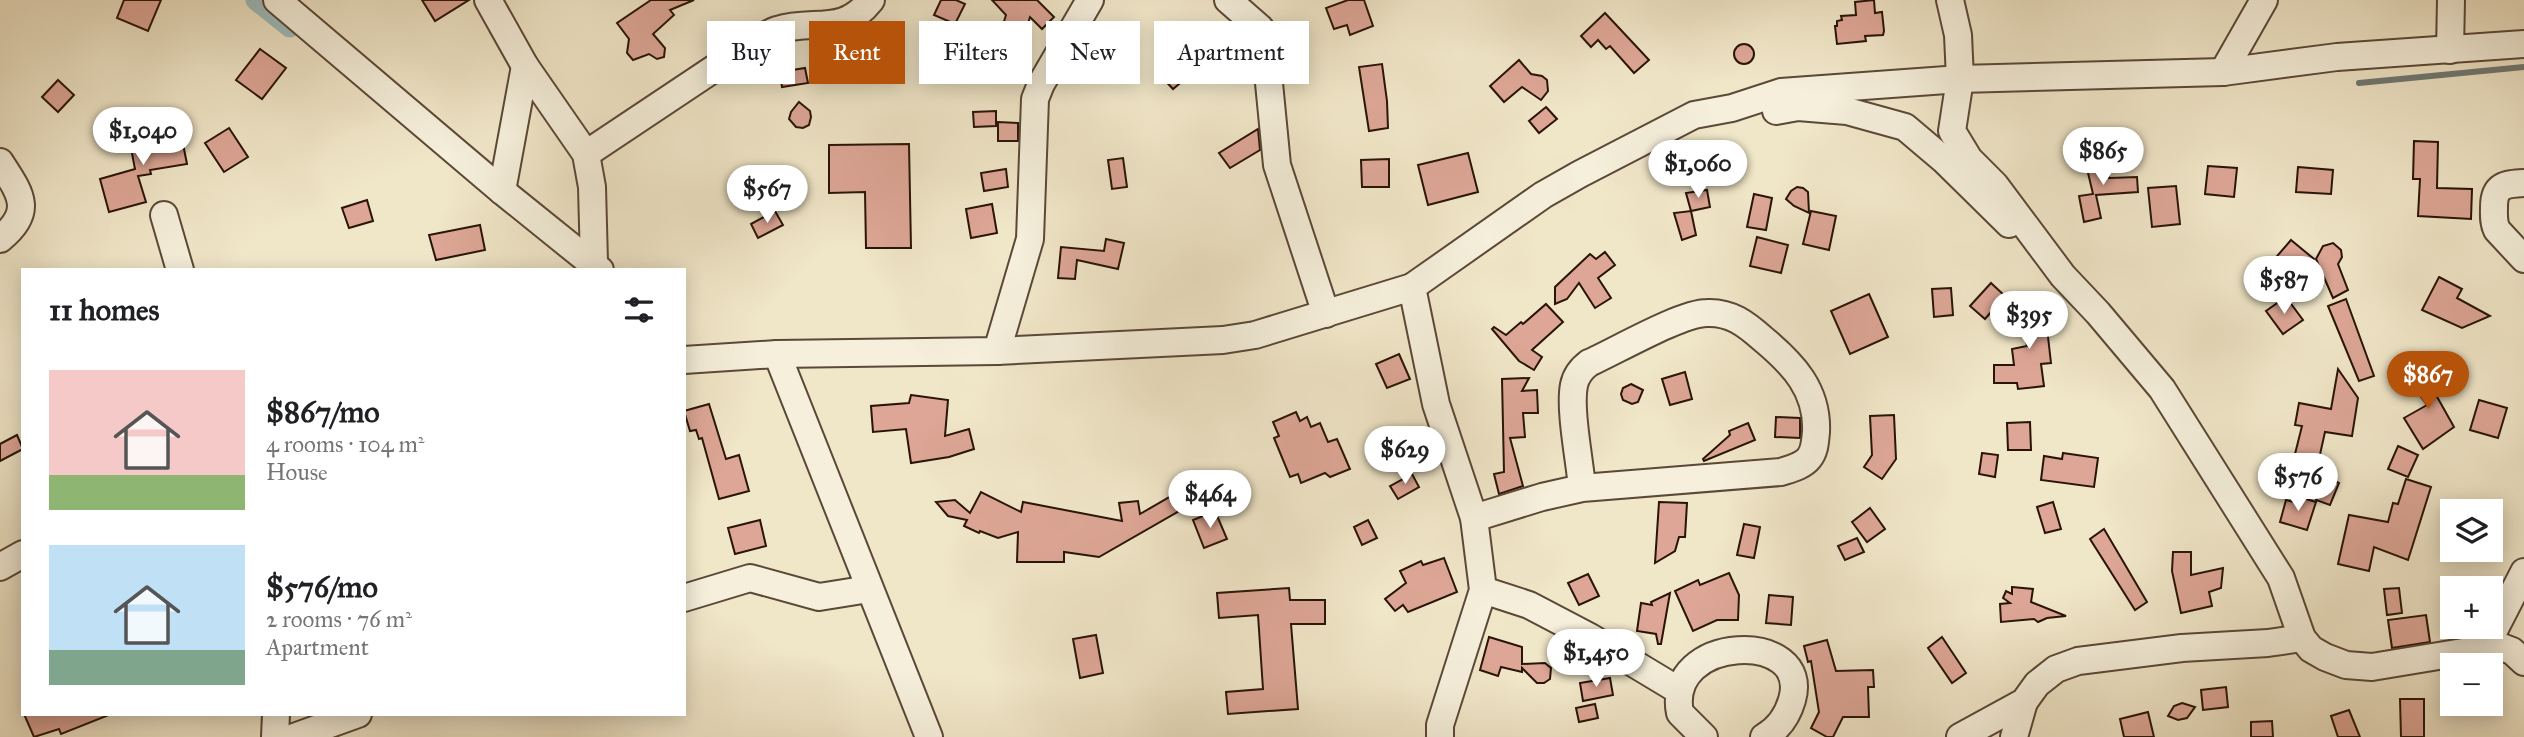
<!DOCTYPE html>
<meta charset="utf-8">
<style>
:root{--surface:#fff;--page:#f2f2f2;--text:#202124;--muted:#757577;--accent:#b45309}
body{margin:0;font-family:"IM FELL Great Primer",serif;background:var(--page);color:var(--text);height:100vh;display:flex;flex-direction:column;font-size:26px;white-space:nowrap}
*{box-sizing:border-box;margin:0}
p{font-size:23px;color:var(--muted)}
.icon{flex:none;width:38px;height:38px;fill:none;stroke:currentColor;stroke-width:2;stroke-linecap:round;stroke-linejoin:round}
.map{position:relative;flex:1;overflow:hidden}
.drawer{position:absolute;left:21px;top:268px;width:665px;height:448px;display:flex;flex-direction:column;background:var(--surface);border-radius:0px;box-shadow:0 4px 18px #0003}
.drawer>*{flex:none}
.banner{position:absolute;left:707px;top:21px;width:665px;height:63px;display:flex;gap:14px}
.controls{position:absolute;left:2440px;top:499px;display:grid;gap:14px}
.controls a{display:grid;place-items:center;width:63px;height:63px;border-radius:0px;background:var(--surface);box-shadow:0 4px 18px #0003;font-size:35px}
.price{position:absolute;translate:-50% -60px;padding:0 16px;border-radius:24px;background:#fff;color:#222;font-size:23px;line-height:46px;filter:drop-shadow(0 2px 4px #0008)}
.price::after{content:'';position:absolute;left:50%;top:42px;width:21px;height:16px;margin-left:-10px;background:inherit;clip-path:polygon(0 0,100% 0,50% 100%)}
.price.on{background:var(--accent);color:#fff}
ul{padding:0;list-style:none}
li{display:flex;align-items:center;gap:21px;height:175px;padding:0 28px}
li span{display:grid;place-items:center;flex:none;width:196px;height:140px;border-radius:0px;color:#555}
li>.icon{margin-inline-start:auto}
span .icon{width:84px;height:84px;fill:#fffc;stroke-width:1}
li b{font-size:30px}
h2{display:flex;justify-content:space-between;align-items:center;height:84px;padding:0 28px;font-size:30px}
.tag{padding:0 24px;border-radius:0px;background:var(--surface);box-shadow:0 4px 18px #0003;font-size:24px;line-height:63px}
.tag.on{background:var(--accent);color:#fff}
.map>svg:first-child{display:block}
.lines{fill:none;stroke-linecap:round;stroke-linejoin:round}
.stream{stroke:#6f7975;stroke-width:6}
.canal{stroke:#9ebdbf;stroke-width:21}
.building{fill:#dda696;stroke:#291407;stroke-width:2}
.minor-casing{stroke:#5b4837;stroke-width:30}
.minor{stroke:#f5efdb;stroke-width:26}
</style>
<div class="map">
<svg width="2524" height="737" viewBox="0 0 2524 737">
<rect width="100%" height="100%" fill="#f0e6c8"/>
<filter id="stains"><feTurbulence type="fractalNoise" baseFrequency=".00286" numOctaves="4"/><feColorMatrix values="0 0 0 0 .2 0 0 0 0 .09 0 0 0 0 .02 0 0 0 .5 -.17"/></filter>
<radialGradient id="worn" r=".72"><stop offset=".6" stop-color="#630" stop-opacity="0"/><stop offset="1" stop-color="#630" stop-opacity=".3"/></radialGradient>
<g class="lines">
<polyline class="stream" points="2359,83 2524,67"/>
<polyline class="canal" points="256,0 290,27"/>
</g>
<g class="building">
<polygon points="124,0 161,0 148,31 117,18"/>
<polygon points="422,0 469,0 435,21"/>
<polygon points="651,0 694,0 670,10 674,15 653,34 665,48 664,57 657,59 649,54 633,60 627,53 629,39 617,23"/>
<polygon points="941,0 956,0 965,4 955,24 934,15"/>
<polygon points="992,0 1037,0 1054,17 1042,29 1030,17 1019,51 1010,48 1005,78 980,74 984,49 995,50 1006,15"/>
<polygon points="1348,0 1364,0 1373,26 1350,35 1347,25 1334,29 1326,8"/>
<polygon points="1874,0 1875,13 1882,12 1884,31 1883,35 1865,36 1866,41 1837,44 1835,26 1837,26 1837,21 1842,20 1841,16 1856,15 1855,2"/>
<polygon points="1605,13 1649,60 1634,73 1610,46 1606,49 1598,40 1591,47 1581,36"/>
<polygon points="1232,24 1244,35 1242,41 1209,56 1194,52 1197,36"/>
<circle cx="1744" cy="54" r="10"/>
<polygon points="260,49 286,68 262,99 236,80"/>
<polygon points="835,58 841,58 844,62 844,69 838,78 821,81 831,60"/>
<polygon points="1519,60 1531,74 1542,76 1547,80 1548,91 1541,100 1522,87 1504,102 1490,86"/>
<polygon points="1382,64 1387,101 1388,128 1369,131 1359,67"/>
<polygon points="1173,65 1185,79 1173,89 1161,76"/>
<polygon points="805,68 808,83 782,87 780,72"/>
<polygon points="58,80 74,95 58,112 42,97"/>
<polygon points="799,102 810,111 811,117 809,125 803,128 796,127 789,119 791,112"/>
<polygon points="1546,107 1557,119 1539,133 1529,121"/>
<polygon points="996,111 996,126 974,127 973,112"/>
<polygon points="998,122 1018,123 1018,141 998,141"/>
<polygon points="229,128 248,157 224,172 205,143"/>
<polygon points="142,129 144,136 180,129 187,164 150,170 151,174 138,176 146,202 109,212 100,179 135,169 128,132"/>
<polygon points="1258,129 1260,150 1230,168 1219,153"/>
<polygon points="2414,141 2438,142 2437,188 2472,189 2471,219 2418,216 2420,179 2413,179"/>
<polygon points="909,144 911,248 866,248 865,192 829,193 829,145"/>
<polygon points="1468,153 1478,192 1428,205 1418,165"/>
<polygon points="2104,156 2109,178 2137,177 2138,192 2096,195 2101,218 2084,222 2079,196 2093,194 2085,160"/>
<polygon points="1123,158 1127,187 1112,189 1108,160"/>
<polygon points="1389,159 1389,187 1362,187 1361,160"/>
<polygon points="2208,166 2237,168 2234,197 2205,194"/>
<polygon points="2298,167 2333,170 2331,194 2296,192"/>
<polygon points="1006,169 1008,187 984,191 981,173"/>
<polygon points="2176,186 2180,224 2152,227 2148,188"/>
<polygon points="1797,187 1803,188 1808,192 1809,213 1794,206 1786,199 1791,191"/>
<polygon points="1707,190 1710,207 1691,211 1686,193"/>
<polygon points="1754,194 1772,198 1766,230 1747,227"/>
<polygon points="367,200 373,221 349,228 342,208"/>
<polygon points="992,204 997,233 971,238 966,209"/>
<polygon points="775,211 783,225 758,238 751,224"/>
<polygon points="1691,211 1696,235 1682,240 1674,213"/>
<polygon points="1811,211 1836,216 1829,250 1803,244"/>
<polygon points="480,225 485,250 436,260 429,235"/>
<polygon points="1757,237 1788,245 1781,273 1750,266"/>
<polygon points="1106,239 1124,243 1118,269 1077,260 1075,279 1058,278 1061,247 1104,251"/>
<polygon points="2291,240 2314,259 2288,290 2265,270"/>
<polygon points="2333,243 2341,250 2342,257 2338,264 2348,290 2333,298 2316,259 2323,246"/>
<polygon points="1605,252 1615,265 1598,278 1611,298 1595,308 1579,283 1567,299 1555,304 1555,287 1590,254 1596,259"/>
<polygon points="2439,277 2462,289 2457,298 2490,316 2462,328 2422,310"/>
<polygon points="1991,283 2005,296 1985,319 1970,306"/>
<polygon points="1951,288 1953,315 1934,317 1932,289"/>
<polygon points="1869,294 1888,337 1850,354 1831,311"/>
<polygon points="2286,297 2303,320 2283,334 2266,311"/>
<polygon points="2346,299 2374,376 2359,381 2328,306"/>
<polygon points="2049,303 2051,318 2046,319 2051,363 2041,364 2044,386 2018,389 2017,383 1994,383 1994,365 2014,365 2012,349 2027,346 2021,307"/>
<polygon points="1546,304 1563,322 1532,350 1542,357 1534,370 1519,361 1492,329 1494,327 1506,335 1521,322 1523,324"/>
<polygon points="1399,354 1410,379 1387,388 1376,364"/>
<polygon points="2431,366 2441,379 2431,386 2454,427 2423,449 2404,418 2427,405 2410,382"/>
<polygon points="2338,369 2358,398 2352,436 2325,432 2317,468 2293,462 2302,426 2295,425 2299,403 2331,409"/>
<polygon points="1685,372 1692,399 1670,405 1662,379"/>
<polygon points="1529,378 1522,391 1537,390 1538,413 1523,413 1525,437 1510,438 1523,486 1499,494 1494,474 1504,472 1502,379"/>
<polygon points="1631,384 1643,390 1638,402 1632,404 1623,400 1621,394 1623,388"/>
<polygon points="911,395 948,400 945,436 969,429 974,449 949,457 911,463 906,429 873,432 871,406 909,403"/>
<polygon points="2479,400 2507,408 2498,438 2470,430"/>
<polygon points="709,404 726,459 739,455 749,491 719,499 702,438 699,439 696,430 690,431 684,411"/>
<polygon points="1296,412 1300,421 1307,417 1311,427 1320,423 1328,442 1337,439 1350,469 1330,477 1325,473 1301,483 1298,474 1290,477 1274,438 1279,436 1273,422"/>
<polygon points="1894,415 1896,459 1882,479 1864,467 1872,455 1870,416"/>
<polygon points="1776,417 1800,418 1800,438 1775,437"/>
<polygon points="2030,422 2031,450 2008,450 2007,423"/>
<polygon points="1748,423 1755,440 1704,461 1703,459 1730,435 1729,431"/>
<polygon points="17,435 23,449 0,461 0,444"/>
<polygon points="2398,446 2418,455 2408,477 2388,469"/>
<polygon points="1982,453 1998,455 1995,477 1979,474"/>
<polygon points="2063,453 2098,458 2094,487 2041,480 2044,456 2062,459"/>
<polygon points="1412,474 1419,487 1398,499 1390,486"/>
<polygon points="2324,476 2339,483 2330,505 2316,500"/>
<polygon points="2406,479 2431,487 2408,560 2374,547 2369,571 2338,564 2349,515 2388,522 2393,503 2398,504"/>
<polygon points="1180,491 1188,506 1099,557 1064,552 1064,562 1017,562 1018,532 998,538 980,531 979,533 964,526 967,520 948,516 936,502 955,500 970,513 981,492 1021,512 1023,502 1122,521 1119,503 1138,501 1140,514"/>
<polygon points="2299,497 2316,502 2307,530 2280,522 2286,500 2297,503"/>
<polygon points="1659,502 1687,503 1685,537 1679,537 1675,551 1655,563"/>
<polygon points="2053,502 2061,529 2045,533 2037,507"/>
<polygon points="1870,508 1885,529 1867,542 1852,522"/>
<polygon points="1215,511 1227,539 1204,548 1193,520"/>
<polygon points="760,520 766,546 735,554 728,528"/>
<polygon points="1368,520 1377,538 1362,545 1354,527"/>
<polygon points="1744,524 1760,527 1754,558 1737,555"/>
<polygon points="2104,529 2147,602 2135,610 2090,539"/>
<polygon points="1857,538 1864,552 1845,560 1838,546"/>
<polygon points="2173,552 2191,552 2191,575 2223,568 2221,588 2209,592 2212,606 2181,613 2172,571"/>
<polygon points="1444,558 1457,592 1408,612 1403,605 1395,611 1385,599 1406,583 1400,571 1421,561 1423,565"/>
<polygon points="1729,573 1739,595 1738,620 1717,620 1693,631 1675,591 1698,580 1700,585"/>
<polygon points="1588,574 1599,596 1579,605 1568,583"/>
<polygon points="2012,587 2033,589 2031,602 2066,616 2047,618 2038,622 2034,619 2001,622 2000,604 2010,603 2003,598 2006,591 2012,594"/>
<polygon points="1289,588 1290,600 1325,600 1325,624 1291,624 1298,709 1228,714 1226,692 1263,689 1258,615 1219,618 1217,593"/>
<polygon points="2399,588 2402,613 2387,615 2384,589"/>
<polygon points="1670,593 1661,644 1658,644 1656,634 1637,631 1641,603 1652,605 1651,602"/>
<polygon points="1769,595 1793,597 1791,625 1766,623"/>
<polygon points="2426,615 2430,642 2392,648 2388,620"/>
<polygon points="1096,635 1103,673 1080,678 1073,639"/>
<polygon points="1489,637 1522,647 1522,664 1545,663 1551,668 1550,679 1544,683 1537,683 1522,668 1522,672 1501,667 1498,676 1480,670"/>
<polygon points="1942,637 1966,673 1952,683 1928,648"/>
<polygon points="1827,640 1836,671 1873,670 1874,687 1868,687 1869,717 1843,717 1833,737 1827,737 1811,728 1819,712 1811,661 1808,662 1804,646"/>
<polygon points="1610,678 1613,695 1583,701 1580,683"/>
<polygon points="2226,687 2228,707 2203,710 2201,690"/>
<polygon points="2400,699 2424,699 2424,737 2401,737"/>
<polygon points="2182,703 2195,707 2187,718 2178,720 2168,716 2174,706"/>
<polygon points="1595,704 1598,718 1579,722 1576,708"/>
<polygon points="2349,710 2360,737 2338,737 2331,716"/>
<polygon points="2148,712 2154,737 2124,737 2120,719"/>
<polygon points="24,714 108,714 109,715 61,734 59,729 34,737"/>
<polygon points="2272,721 2273,737 2251,737 2251,722"/>
</g>
<g class="lines">
<g class="minor-casing">
<g id="minor">
<polyline points="277,0 502,191 600,270"/>
<polyline points="488,0 525,66 586,154 592,187 594,262"/>
<polyline points="1228,0 1260,28 1265,42 1277,165 1326,314"/>
<polyline points="1950,0 1958,35 1960,79 1952,131 1969,159 1995,185 2063,276 2098,313 2162,389 2281,578 2302,638 2311,649 2325,657 2346,665 2372,667 2499,646 2512,651 2524,662"/>
<polyline points="2450,50 2451,0"/>
<polyline points="2223,72 2264,0"/>
<polyline points="1776,111 1798,107 1847,111 1905,127 1944,160 2009,224"/>
<path d="M586,154L757,40C763,37 770,32 777,30C814,18 842,37 871,0"/>
<path d="M0,162C20,193 35,211 0,239"/>
<path d="M2524,183C2505,184 2494,185 2494,207C2494,215 2493,222 2497,230L2524,259"/>
<polyline points="502,191 525,66"/>
<polyline points="164,215 180,270"/>
<polyline points="1412,287 1436,404 1474,518 1483,590 1440,725 1440,737"/>
<polyline points="997,351 1030,239 1035,99 1041,84 1090,0"/>
<polyline points="777,354 929,737"/>
<polyline points="684,360 777,354 997,351 1223,340 1255,335 1412,287 1543,195 1580,174 1694,115 1732,108 1781,92 1960,79 2223,72 2337,57 2524,44"/>
<path d="M1474,518L1542,497L1582,488L1781,472C1790,469 1803,466 1809,458C1815,451 1815,441 1816,432C1818,390 1793,364 1763,339C1746,324 1731,312 1707,313C1681,313 1616,351 1589,363C1581,369 1576,375 1574,385C1569,409 1580,462 1582,488"/>
<polyline points="0,567 23,554"/>
<polyline points="1483,590 1529,605 1590,637 1678,690"/>
<polyline points="684,598 750,578 819,597 869,589"/>
<polyline points="2485,648 2524,572"/>
<polyline points="275,737 276,714"/>
<polyline points="294,737 358,714"/>
<path d="M1704,737L1680,713C1664,634 1813,629 1792,700C1787,717 1778,729 1764,737"/>
<polyline points="1960,737 2024,702 2037,684 2056,669 2078,661 2182,648 2268,643 2302,638"/>
<polyline points="2014,737 2024,702"/>
</g>
</g>
<use href="#minor" class="minor"/>
</g>
<rect width="100%" height="100%" filter="url(#stains)"/>
<rect width="100%" height="100%" fill="url(#worn)"/>
</svg>
<div class="controls">
<a><svg class="icon" aria-label="layers" viewBox="0 0 24 24"><path d="M12 4l9 5-9 5-9-5zM3 14l9 5 9-5"/></svg></a>
<a>+</a>
<a>−</a>
</div>
<b class="price" style="left:143px;top:167px">$1,040</b>
<b class="price" style="left:2103px;top:187px">$865</b>
<b class="price" style="left:1698px;top:200px">$1,060</b>
<b class="price" style="left:767px;top:225px">$567</b>
<b class="price" style="left:2284px;top:316px">$587</b>
<b class="price" style="left:2029px;top:351px">$395</b>
<b class="price on" style="left:2428px;top:411px">$867</b>
<b class="price" style="left:1405px;top:486px">$629</b>
<b class="price" style="left:2298px;top:513px">$576</b>
<b class="price" style="left:1210px;top:530px">$464</b>
<b class="price" style="left:1596px;top:689px">$1,450</b>
<div class="banner">
<a class="tag">Buy</a>
<a class="tag on">Rent</a>
<a class="tag">Filters</a>
<a class="tag">New</a>
<a class="tag">Apartment</a>
</div>
<section class="drawer">
<h2>11 homes<svg class="icon" aria-label="filters" viewBox="0 0 24 24"><path d="M4 7h16M4 17h16"/><circle cx="9" cy="7" r="2"/><circle cx="15" cy="17" r="2"/></svg></h2>
<ul>
<li><span style="background:linear-gradient(#f6c9c9 75%,#8fb573 0)"><svg class="icon" aria-label="home" viewBox="0 0 24 24"><path d="M3 11l9-7 9 7M6 9v11h12V9"/></svg></span><div><b>$867/mo</b><p>4 rooms · 104 m²</p><p>House</p></div></li>
<li><span style="background:linear-gradient(#bfe0f5 75%,#7fa58c 0)"><svg class="icon" aria-label="home" viewBox="0 0 24 24"><path d="M3 11l9-7 9 7M6 9v11h12V9"/></svg></span><div><b>$576/mo</b><p>2 rooms · 76 m²</p><p>Apartment</p></div></li>
</ul>
</section>
</div>
